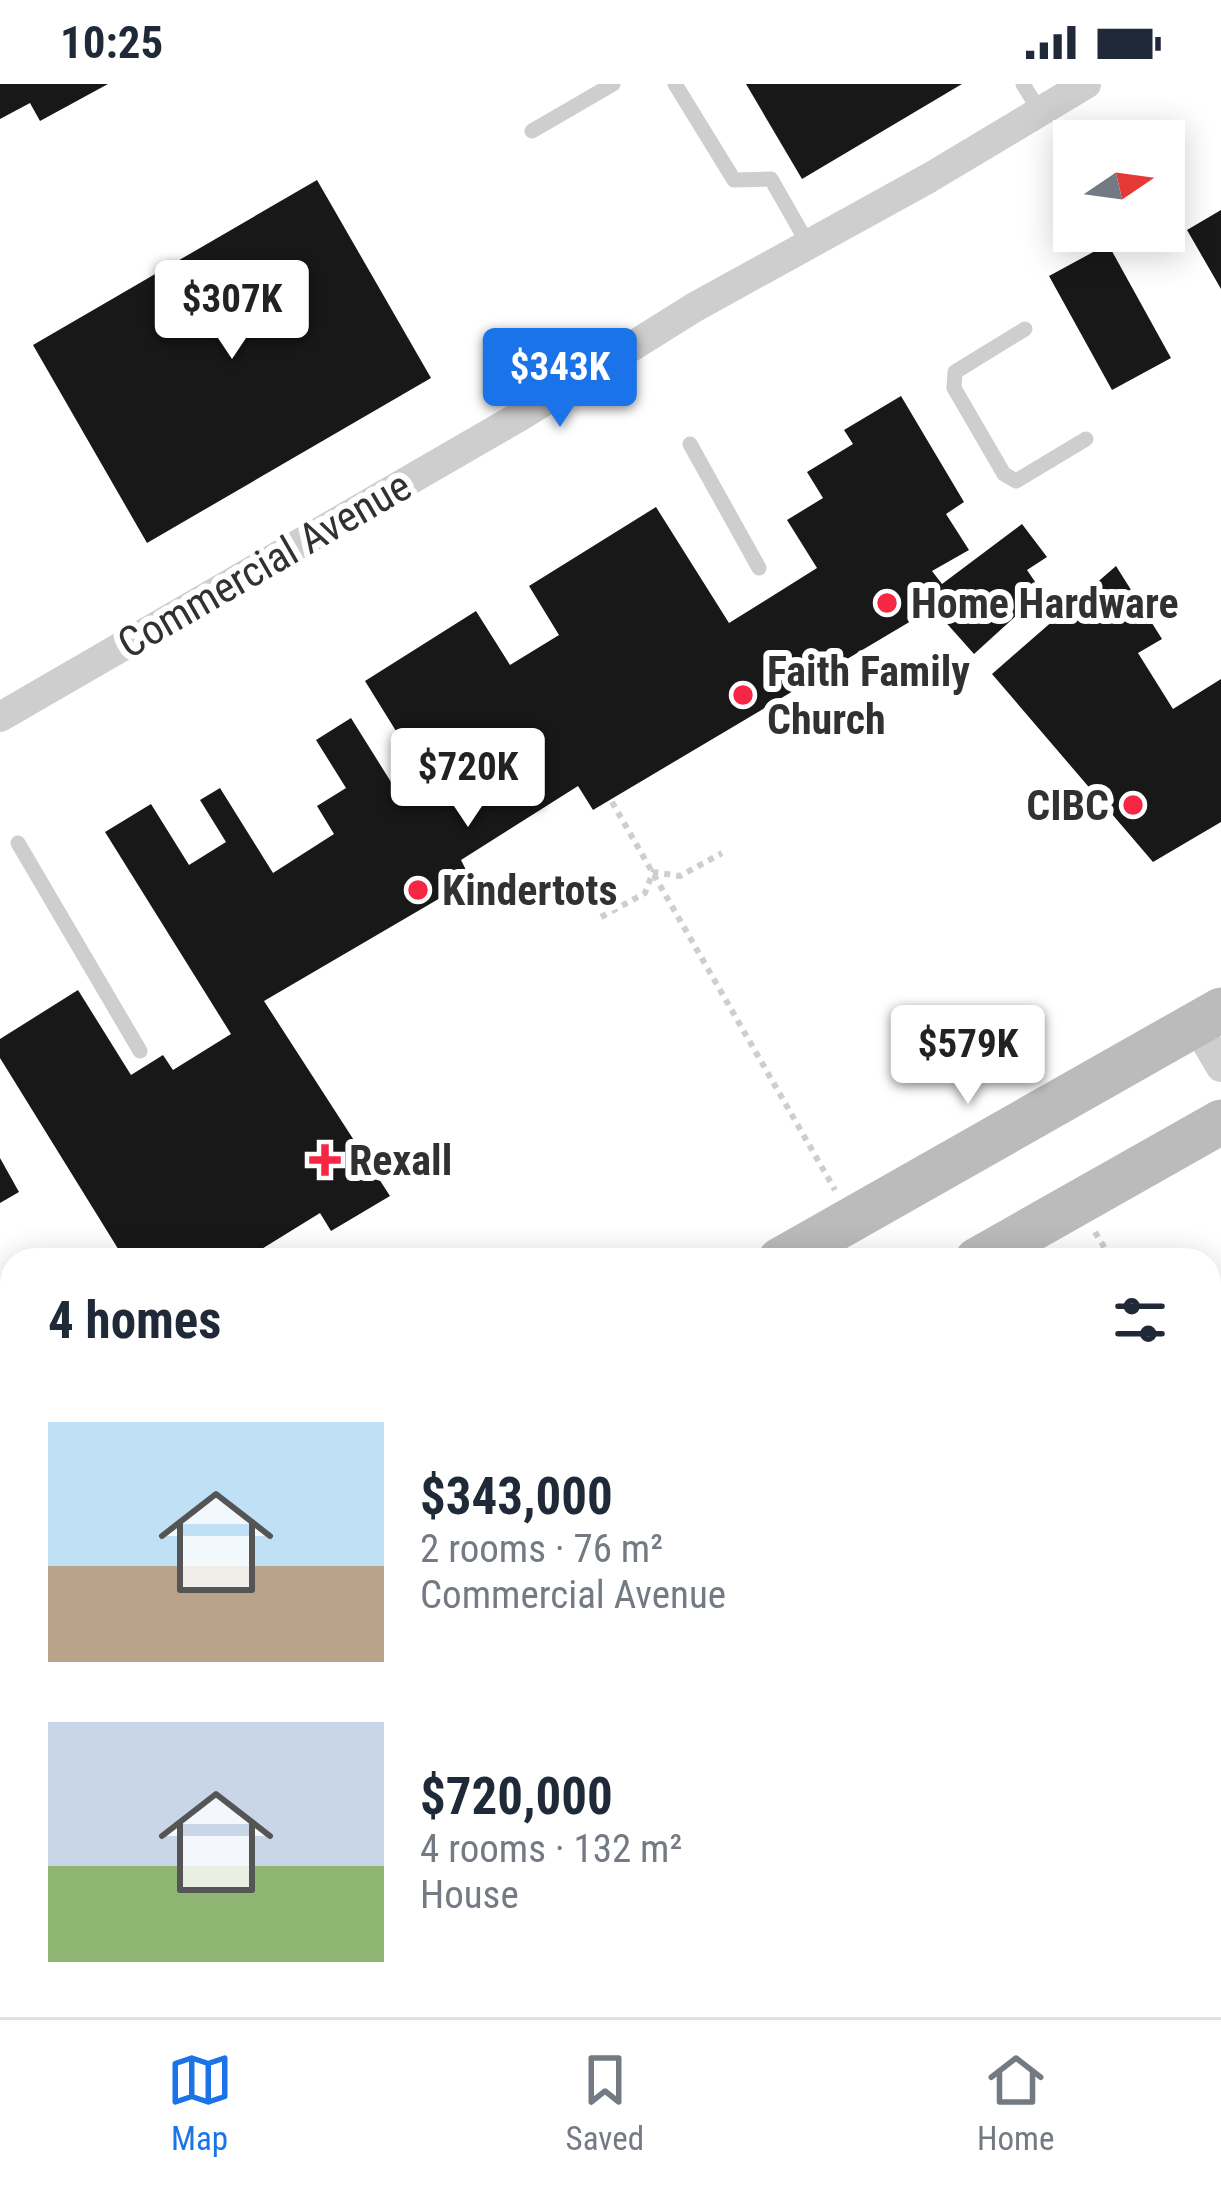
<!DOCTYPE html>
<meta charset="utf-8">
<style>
:root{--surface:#fff;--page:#f6f6f7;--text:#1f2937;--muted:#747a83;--line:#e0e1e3;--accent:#1a73e8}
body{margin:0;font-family:"Roboto Condensed",sans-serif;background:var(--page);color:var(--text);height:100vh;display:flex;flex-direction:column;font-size:45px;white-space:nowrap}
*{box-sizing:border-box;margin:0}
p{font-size:39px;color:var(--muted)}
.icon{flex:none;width:66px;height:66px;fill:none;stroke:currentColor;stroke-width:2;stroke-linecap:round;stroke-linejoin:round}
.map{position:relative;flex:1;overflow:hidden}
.drawer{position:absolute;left:0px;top:1164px;width:1221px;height:771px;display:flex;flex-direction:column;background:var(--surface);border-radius:36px 36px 0 0;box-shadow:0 6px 30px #0003}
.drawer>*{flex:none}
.needle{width:78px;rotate:77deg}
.tools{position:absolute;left:1053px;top:36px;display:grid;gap:24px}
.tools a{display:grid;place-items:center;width:132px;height:132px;border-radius:0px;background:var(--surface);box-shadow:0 6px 30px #0003;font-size:60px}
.price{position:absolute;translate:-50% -102px;padding:0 27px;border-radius:12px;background:#fff;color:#222;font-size:39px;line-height:78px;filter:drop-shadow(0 3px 6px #0008)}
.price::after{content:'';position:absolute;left:50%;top:72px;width:36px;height:27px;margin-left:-18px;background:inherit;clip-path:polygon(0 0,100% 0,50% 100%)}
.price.current{background:var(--accent);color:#fff}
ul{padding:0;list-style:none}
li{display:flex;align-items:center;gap:36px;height:300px;padding:0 48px}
li span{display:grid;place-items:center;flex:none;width:336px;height:240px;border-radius:0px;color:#555}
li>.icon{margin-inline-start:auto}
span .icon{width:144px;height:144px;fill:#fffc;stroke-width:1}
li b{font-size:51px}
h2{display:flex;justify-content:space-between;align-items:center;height:144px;padding:0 48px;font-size:51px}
.status{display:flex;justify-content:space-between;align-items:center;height:84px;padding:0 60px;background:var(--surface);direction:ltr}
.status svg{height:33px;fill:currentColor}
.tabs{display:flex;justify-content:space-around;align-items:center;height:168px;border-top:3px solid var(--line);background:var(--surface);font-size:33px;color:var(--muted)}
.tabs a{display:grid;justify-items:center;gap:6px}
.tabs .current{color:var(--accent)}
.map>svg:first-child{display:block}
.building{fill:#181818}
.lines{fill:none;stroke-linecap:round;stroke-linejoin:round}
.path{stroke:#cecece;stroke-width:6;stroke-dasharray:6 6;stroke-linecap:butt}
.service{stroke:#cecece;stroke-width:15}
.minor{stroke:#cecece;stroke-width:30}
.secondary{stroke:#bbb;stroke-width:45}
.poi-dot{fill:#f52743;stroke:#fff;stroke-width:4.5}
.labels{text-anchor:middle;stroke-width:12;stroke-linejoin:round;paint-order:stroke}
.street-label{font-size:42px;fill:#313131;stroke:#fff}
.poi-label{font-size:42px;font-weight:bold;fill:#313131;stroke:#fff;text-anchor:start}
</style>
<div class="status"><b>10:25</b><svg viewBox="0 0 49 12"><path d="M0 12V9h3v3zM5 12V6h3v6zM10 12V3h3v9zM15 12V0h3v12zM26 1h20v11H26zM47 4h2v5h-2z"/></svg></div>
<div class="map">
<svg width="1221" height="1933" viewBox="0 0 1221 1933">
<rect width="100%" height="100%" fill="#fff"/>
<g class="building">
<polygon points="0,0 108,0 40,37 30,19 0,35"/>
<polygon points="746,0 962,0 802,95"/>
<polygon points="317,96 431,294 147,459 33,261"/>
<polygon points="1221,126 1221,205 1187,146"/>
<polygon points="1108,160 1171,274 1112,306 1049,192"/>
<polygon points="901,312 964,418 946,430 969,466 932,487 942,500 1022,440 1047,473 1027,486 1042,508 974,570 933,524 593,726 578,702 461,776 471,796 264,917 390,1112 331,1147 320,1129 244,1176 125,1176 0,974 0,955 78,906 131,991 163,971 173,986 231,950 105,748 151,720 189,781 226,758 200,716 220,704 273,789 334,750 317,722 346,704 316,656 351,634 406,722 432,705 365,597 476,527 510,581 559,551 529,502 656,423 729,539 817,484 787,436 823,414 807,388 853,360 844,346"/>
<polygon points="1116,482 1162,555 1138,569 1173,625 1221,595 1221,738 1153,778 992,590"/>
<polygon points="0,1074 19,1108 0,1119"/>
<polygon points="1221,1325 1221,1414 1209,1421 1209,1332"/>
<polygon points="142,1923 232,1923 216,1933 139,1933 137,1931"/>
</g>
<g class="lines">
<g class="path">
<polyline points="612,718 835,1106"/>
<polyline points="601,833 645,809 653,788 680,792 722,769"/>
<polyline points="1095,1148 1112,1176"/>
<polyline points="0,1776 12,1789"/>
<polyline points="983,1923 989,1933"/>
<polyline points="256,1933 273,1923"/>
</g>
<g class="service">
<polyline points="675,0 734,96 771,95 808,160"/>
<polyline points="1023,0 1040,28"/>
<polyline points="532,47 613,0"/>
<polyline points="1025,245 955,288 954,304 1004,390 1016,397 1086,355"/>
<polyline points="690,360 759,484"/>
<polyline points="18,759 140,967"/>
<polyline points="387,1923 392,1933"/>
<polyline points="313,1933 332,1923"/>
</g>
<g class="minor">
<polyline points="0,633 522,331 695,223 929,94 1086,0"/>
<polyline points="1196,941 1221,983"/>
<polyline points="0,1547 12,1568"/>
<polyline points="1209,1718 1221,1711"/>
<polyline points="842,1933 859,1923"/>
</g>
<g class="secondary">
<polyline points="780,1176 1221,926"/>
<polyline points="977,1176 1221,1038"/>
<polyline points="0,1631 12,1624"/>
<polyline points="0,1732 12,1725"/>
</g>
</g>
<g class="poi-dot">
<circle cx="887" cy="519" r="12"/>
<circle cx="743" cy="611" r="12"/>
<circle cx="1133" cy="721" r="12"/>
<circle cx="418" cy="806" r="12"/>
<path d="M319 1058h12v12h12v12h-12v12h-12v-12h-12v-12h12z"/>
</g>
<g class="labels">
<g class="street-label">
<text transform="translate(264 480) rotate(-30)" y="15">Commercial Avenue</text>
</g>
<g class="poi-label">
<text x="911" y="534">Home Hardware</text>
<text x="767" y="602">Faith Family<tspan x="767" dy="48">Church</tspan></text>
<text x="1109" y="736" text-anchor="end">CIBC</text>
<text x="442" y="821">Kindertots</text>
<text x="349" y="1091">Rexall</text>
</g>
</g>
</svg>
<div class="tools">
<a><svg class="needle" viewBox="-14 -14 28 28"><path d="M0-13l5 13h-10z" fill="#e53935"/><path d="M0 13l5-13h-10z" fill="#747a83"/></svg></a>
</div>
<b class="price" style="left:232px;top:278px">$307K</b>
<b class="price current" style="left:560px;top:346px">$343K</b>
<b class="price" style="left:468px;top:746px">$720K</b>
<b class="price" style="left:968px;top:1023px">$579K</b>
<section class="drawer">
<h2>4 homes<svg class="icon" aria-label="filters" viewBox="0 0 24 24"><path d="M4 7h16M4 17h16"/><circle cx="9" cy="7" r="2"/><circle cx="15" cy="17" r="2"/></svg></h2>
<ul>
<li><span style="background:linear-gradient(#bfe0f5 60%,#b9a48a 0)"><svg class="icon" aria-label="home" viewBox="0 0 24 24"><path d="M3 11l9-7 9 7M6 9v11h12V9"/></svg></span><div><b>$343,000</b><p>2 rooms · 76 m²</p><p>Commercial Avenue</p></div></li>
<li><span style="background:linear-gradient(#c9d6e8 60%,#8fb573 0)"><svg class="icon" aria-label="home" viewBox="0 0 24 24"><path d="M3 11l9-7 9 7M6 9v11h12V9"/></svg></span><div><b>$720,000</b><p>4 rooms · 132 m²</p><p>House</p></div></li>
</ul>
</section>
</div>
<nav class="tabs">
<a class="current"><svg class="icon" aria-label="map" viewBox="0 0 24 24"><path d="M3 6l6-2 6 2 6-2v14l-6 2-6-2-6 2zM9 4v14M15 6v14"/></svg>Map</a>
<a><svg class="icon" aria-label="saved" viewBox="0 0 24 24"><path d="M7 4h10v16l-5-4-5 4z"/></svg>Saved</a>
<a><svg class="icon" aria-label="home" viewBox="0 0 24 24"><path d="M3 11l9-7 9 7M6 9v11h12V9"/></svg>Home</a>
</nav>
